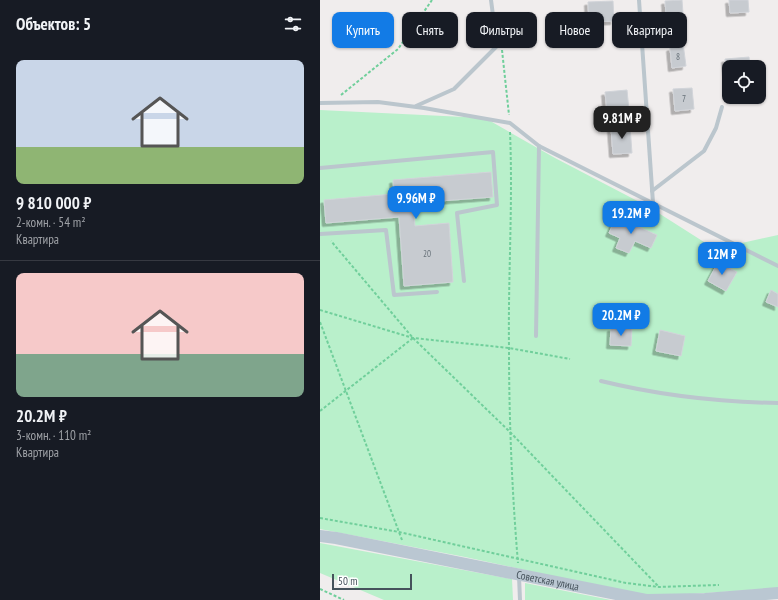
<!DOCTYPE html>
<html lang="ru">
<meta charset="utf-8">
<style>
:root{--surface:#171b24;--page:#20242c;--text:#f1f3f6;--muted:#9ea1a6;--line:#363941;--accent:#127be6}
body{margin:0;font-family:"PT Sans Narrow",sans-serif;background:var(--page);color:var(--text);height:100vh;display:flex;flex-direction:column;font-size:15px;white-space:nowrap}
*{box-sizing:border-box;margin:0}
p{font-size:13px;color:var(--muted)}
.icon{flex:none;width:22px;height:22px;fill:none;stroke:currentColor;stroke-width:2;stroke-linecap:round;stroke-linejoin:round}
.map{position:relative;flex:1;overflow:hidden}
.details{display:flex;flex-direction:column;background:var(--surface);width:320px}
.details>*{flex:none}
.top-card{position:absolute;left:12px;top:12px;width:380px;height:36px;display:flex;gap:8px}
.fabs{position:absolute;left:402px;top:60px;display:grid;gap:8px}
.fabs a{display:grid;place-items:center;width:44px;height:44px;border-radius:8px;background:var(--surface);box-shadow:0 1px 3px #0004;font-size:20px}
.scale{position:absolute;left:12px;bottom:10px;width:80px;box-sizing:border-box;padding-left:4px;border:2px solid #45525b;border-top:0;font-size:11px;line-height:14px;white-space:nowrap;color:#45525b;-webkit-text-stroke:3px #fff;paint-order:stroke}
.price{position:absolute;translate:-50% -34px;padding:0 9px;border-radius:8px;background:var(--accent);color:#fff;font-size:13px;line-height:26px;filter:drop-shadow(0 1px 2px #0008)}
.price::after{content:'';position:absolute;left:50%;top:24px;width:12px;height:9px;margin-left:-6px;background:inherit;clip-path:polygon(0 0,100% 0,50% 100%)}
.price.current{background:#222;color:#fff}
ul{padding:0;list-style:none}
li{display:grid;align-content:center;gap:8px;height:212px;padding:0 16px}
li+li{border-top:1px solid var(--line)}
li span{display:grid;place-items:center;height:124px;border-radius:8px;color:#555}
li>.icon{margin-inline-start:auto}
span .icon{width:72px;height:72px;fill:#fffc;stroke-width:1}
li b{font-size:17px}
h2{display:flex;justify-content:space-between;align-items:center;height:48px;padding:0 16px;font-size:17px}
.chip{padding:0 14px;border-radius:8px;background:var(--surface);box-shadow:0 1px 3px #0004;font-size:14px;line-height:36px}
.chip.current{background:var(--accent);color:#fff}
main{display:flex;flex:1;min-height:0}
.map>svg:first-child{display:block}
.green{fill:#b9f0cb}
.building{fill:#c7cbd0;stroke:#d1d4d9;filter:url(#shadow)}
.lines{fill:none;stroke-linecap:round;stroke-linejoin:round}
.path{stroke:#70cf9b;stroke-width:2;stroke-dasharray:3 2;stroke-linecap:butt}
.service{stroke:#bbc6cd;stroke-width:4}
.secondary{stroke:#bac7d2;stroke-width:12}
.labels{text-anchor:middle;stroke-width:3;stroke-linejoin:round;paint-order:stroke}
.number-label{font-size:9px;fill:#667078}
.street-label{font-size:11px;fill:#45525b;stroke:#fff}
</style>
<main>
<section class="details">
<h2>Объектов: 5<svg class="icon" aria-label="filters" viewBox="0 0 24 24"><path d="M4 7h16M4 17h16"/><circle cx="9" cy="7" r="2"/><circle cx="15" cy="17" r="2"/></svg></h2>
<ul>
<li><span style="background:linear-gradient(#c9d6e8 70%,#8fb573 0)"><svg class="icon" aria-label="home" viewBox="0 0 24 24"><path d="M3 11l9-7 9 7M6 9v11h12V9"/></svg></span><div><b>9 810 000 ₽</b><p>2-комн. · 54 m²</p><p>Квартира</p></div></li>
<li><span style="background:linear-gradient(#f6c9c9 65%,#7fa58c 0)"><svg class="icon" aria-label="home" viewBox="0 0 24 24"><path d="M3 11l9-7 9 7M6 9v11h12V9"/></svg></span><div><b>20.2M ₽</b><p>3-комн. · 110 m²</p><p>Квартира</p></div></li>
</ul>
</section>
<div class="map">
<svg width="458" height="600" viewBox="0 0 458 600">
<defs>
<filter id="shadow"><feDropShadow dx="-3.5" dy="3.5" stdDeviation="0" flood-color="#0004"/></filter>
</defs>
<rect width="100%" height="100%" fill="#f0eded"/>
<g class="green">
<polygon points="0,110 165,118 235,158 329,207 395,249 458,235 458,588 329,597 145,557 0,529"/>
<polygon points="0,543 192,579 193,600 64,600 0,573"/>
<polygon points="205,583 291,600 205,600"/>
</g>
<g class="building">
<polygon points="362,0 363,13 346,14 345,1"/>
<polygon points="409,0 428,0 429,12 410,13"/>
<polygon points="293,1 294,21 269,22 268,2"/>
<polygon points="363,43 366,66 352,68 350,48 354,47 354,44"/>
<polygon points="429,57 430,67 409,67 409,79 407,79 405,59"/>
<polygon points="372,88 374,109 355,111 353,89"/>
<polygon points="307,90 309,110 287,111 285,92"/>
<polygon points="310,126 312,153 293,154 291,128"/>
<polygon points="171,172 173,197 93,203 95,226 129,223 133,282 84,286 79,217 6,223 4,200 74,194 73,180"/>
<polygon points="296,217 337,235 331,248 315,241 309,253 296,248 300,238 289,233"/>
<polygon points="398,262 417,272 406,291 388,281"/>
<polygon points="451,290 458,294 458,307 446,302"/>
<polygon points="291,328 312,328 311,346 290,345"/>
<polygon points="340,330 365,336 361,356 336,351"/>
</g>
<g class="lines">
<g class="path">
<polyline points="182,50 189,115"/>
<polyline points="21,95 78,49 112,0"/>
<path d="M190,132C193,204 188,276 189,348C189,419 192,492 198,563"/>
<polyline points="0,310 93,338 189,348 250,359"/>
<polyline points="0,322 82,540"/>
<polyline points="93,338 191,433 339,587"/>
<polyline points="0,411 93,338 11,241"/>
<polyline points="0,518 79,532 306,583 339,587 399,585"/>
<polyline points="0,589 24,600"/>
</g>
<g class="service">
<polyline points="319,0 333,203"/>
<polyline points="0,103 58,102 104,108 190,123 219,146 458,266"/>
<polyline points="96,106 134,89 177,46 171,0"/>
<polyline points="0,168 173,152 177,205 137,213 144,281"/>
<polyline points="332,191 384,151 396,128 402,107"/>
<polyline points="0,234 66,230 74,295 117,292"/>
<polyline points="216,336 219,146"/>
<path d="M281,381C338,395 399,402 458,403"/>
<polyline points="199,576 200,600"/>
</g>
<path class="secondary" id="s1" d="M0,536L16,538L326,600L385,599L458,593"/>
</g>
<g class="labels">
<g class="number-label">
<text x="358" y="60">8</text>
<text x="364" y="102">7</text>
<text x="107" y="257">20</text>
</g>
<g class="street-label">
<text dy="4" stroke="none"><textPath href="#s1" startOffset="232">Советская улица</textPath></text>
</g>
</g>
</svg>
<div class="fabs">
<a><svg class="icon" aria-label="locate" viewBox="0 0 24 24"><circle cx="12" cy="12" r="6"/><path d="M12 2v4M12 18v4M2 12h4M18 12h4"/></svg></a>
</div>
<div class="scale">50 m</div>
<b class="price current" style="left:302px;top:140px">9.81M ₽</b>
<b class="price" style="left:96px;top:220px">9.96M ₽</b>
<b class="price" style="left:311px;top:235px">19.2M ₽</b>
<b class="price" style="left:402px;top:276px">12M ₽</b>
<b class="price" style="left:301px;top:337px">20.2M ₽</b>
<div class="top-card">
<a class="chip current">Купить</a>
<a class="chip">Снять</a>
<a class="chip">Фильтры</a>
<a class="chip">Новое</a>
<a class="chip">Квартира</a>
</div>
</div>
</main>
